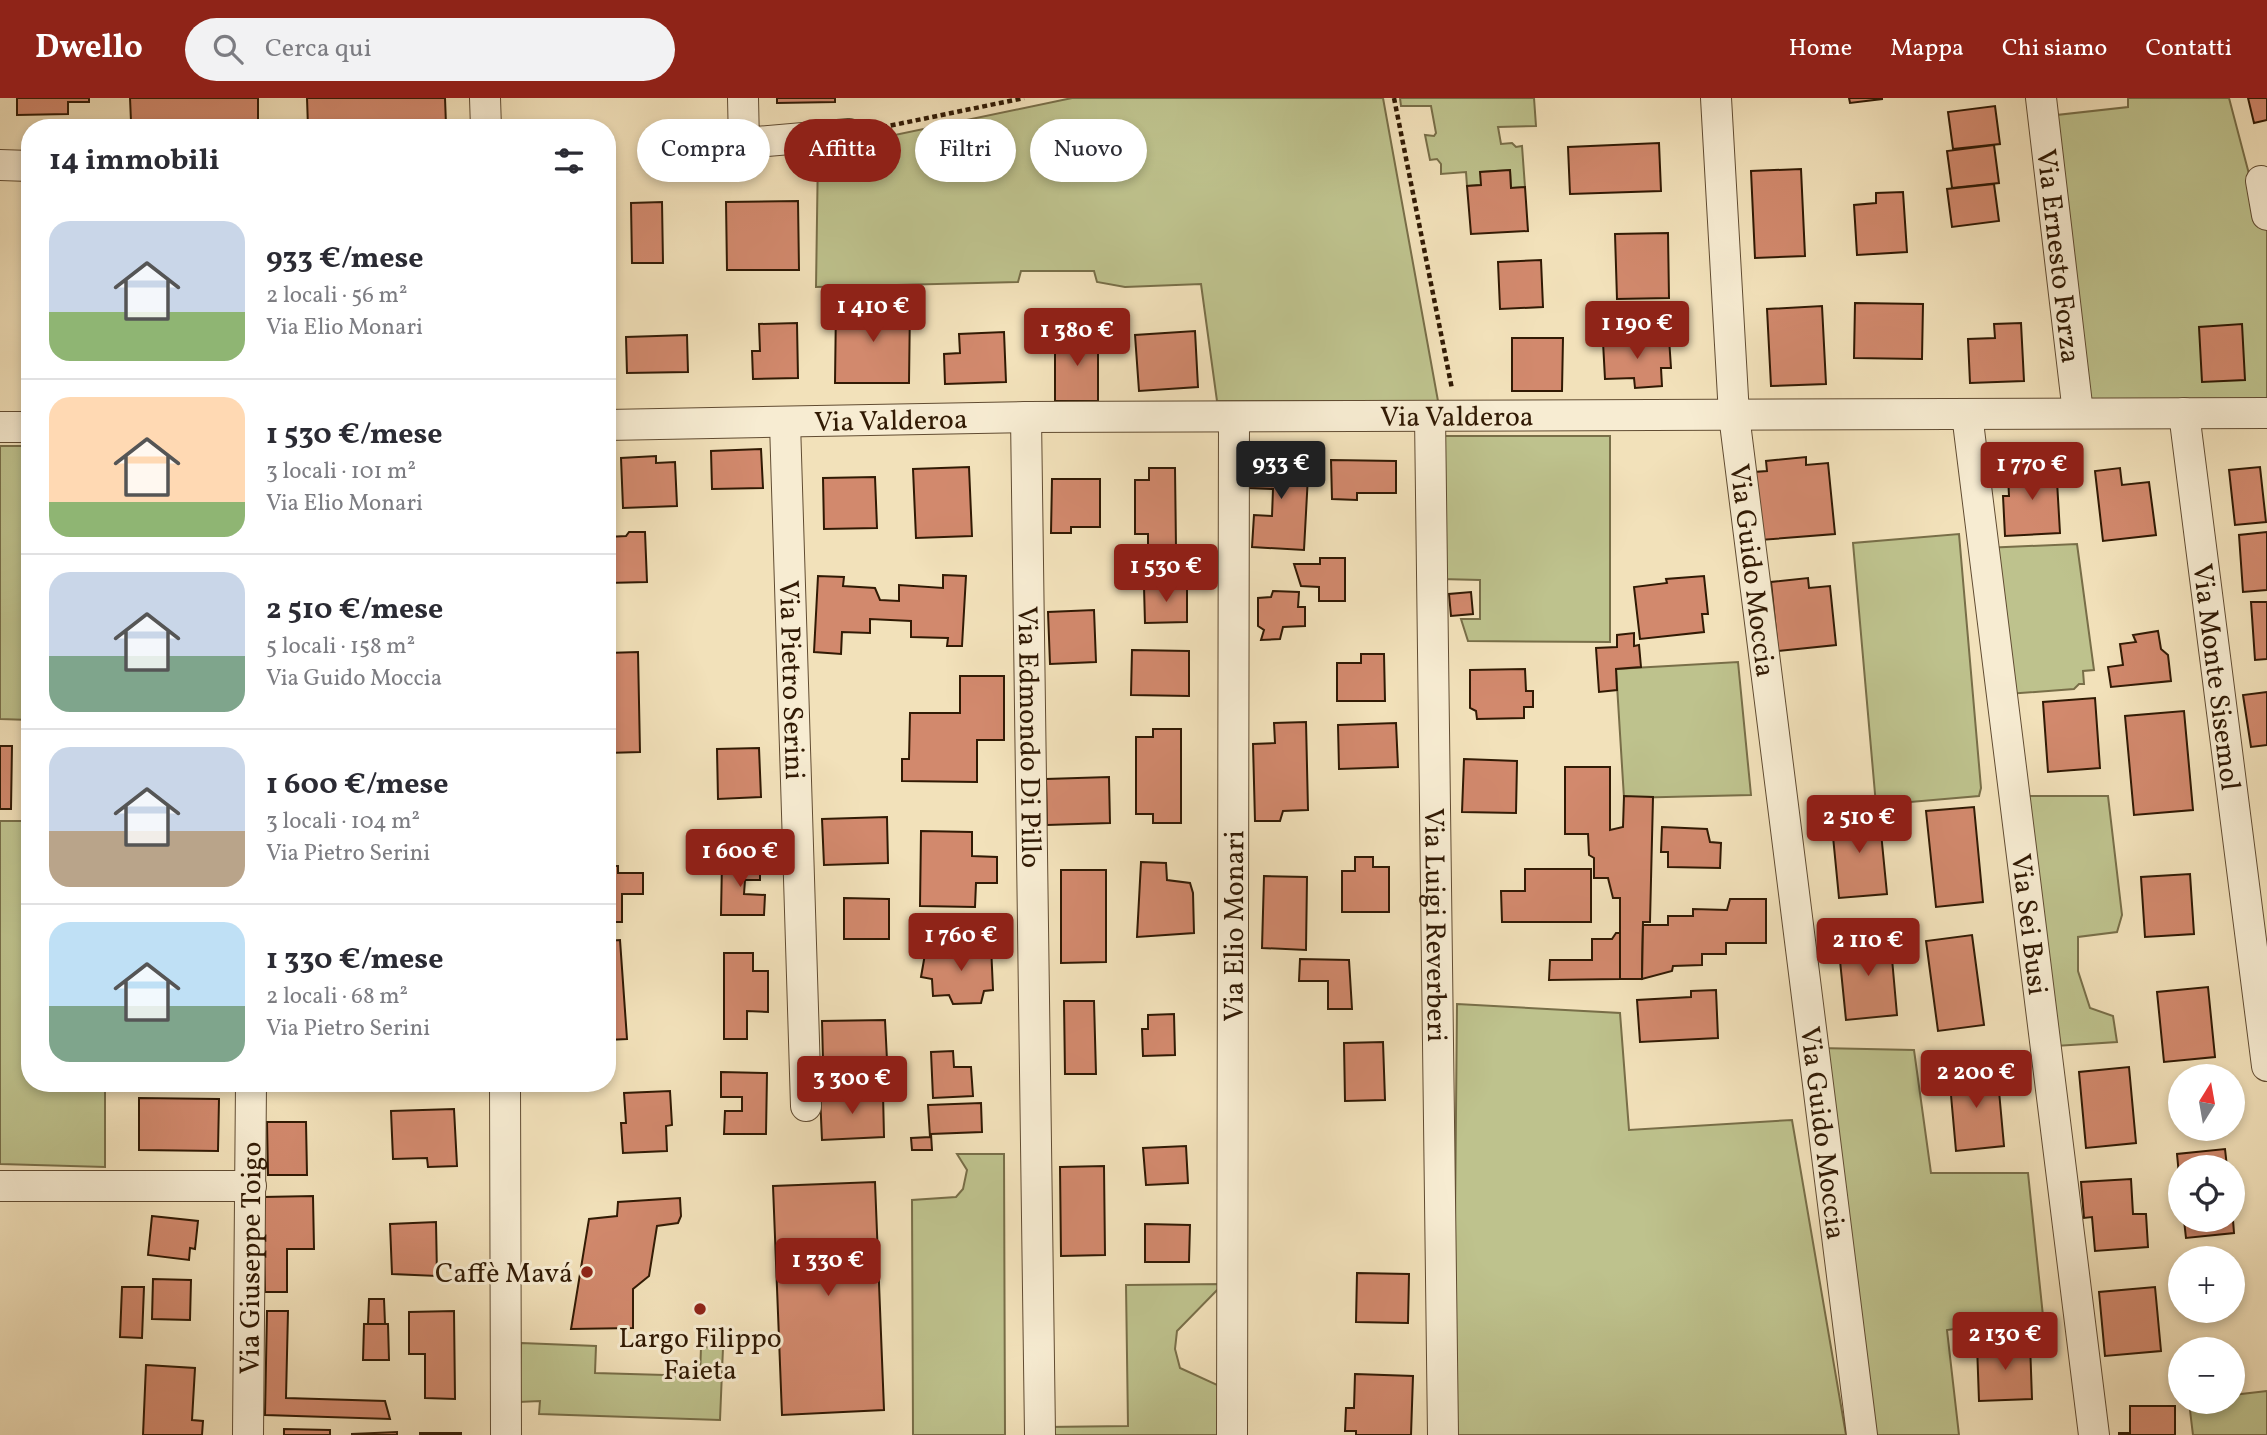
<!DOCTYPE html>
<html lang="it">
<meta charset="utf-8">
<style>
:root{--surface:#fff;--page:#f2f2f3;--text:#2b2b33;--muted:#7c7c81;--line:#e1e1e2;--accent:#8f2418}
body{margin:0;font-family:Vollkorn,serif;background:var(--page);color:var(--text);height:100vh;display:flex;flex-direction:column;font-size:26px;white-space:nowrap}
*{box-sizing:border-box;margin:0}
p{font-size:23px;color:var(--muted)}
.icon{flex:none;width:38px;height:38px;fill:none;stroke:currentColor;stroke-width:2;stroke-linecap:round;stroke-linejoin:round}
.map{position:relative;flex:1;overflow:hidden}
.side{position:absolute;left:21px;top:21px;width:595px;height:973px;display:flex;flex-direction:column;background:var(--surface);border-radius:28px;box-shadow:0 4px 10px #0003}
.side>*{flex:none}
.guide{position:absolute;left:637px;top:21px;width:665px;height:63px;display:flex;gap:14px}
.needle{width:46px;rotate:11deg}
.fabs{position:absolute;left:2168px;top:966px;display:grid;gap:14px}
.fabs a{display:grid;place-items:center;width:77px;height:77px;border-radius:50%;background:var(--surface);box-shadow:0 4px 10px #0003;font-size:35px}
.price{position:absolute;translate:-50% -60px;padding:0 16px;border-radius:7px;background:var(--accent);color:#fff;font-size:23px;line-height:46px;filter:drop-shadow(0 2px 4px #0008)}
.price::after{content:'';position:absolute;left:50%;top:42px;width:21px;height:16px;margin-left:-10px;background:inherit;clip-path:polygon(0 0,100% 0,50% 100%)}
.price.active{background:#222;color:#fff}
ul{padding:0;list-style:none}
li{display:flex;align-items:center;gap:21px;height:175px;padding:0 28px}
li+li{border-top:2px solid var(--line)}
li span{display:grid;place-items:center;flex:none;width:196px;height:140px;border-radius:21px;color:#555}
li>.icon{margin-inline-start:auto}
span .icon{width:84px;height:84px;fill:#fffc;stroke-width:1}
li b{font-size:30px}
h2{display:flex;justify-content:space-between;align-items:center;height:84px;padding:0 28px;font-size:30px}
.tag{padding:0 24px;border-radius:32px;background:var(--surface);box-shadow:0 4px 10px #0003;font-size:24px;line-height:63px}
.tag.active{background:var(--accent);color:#fff}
header{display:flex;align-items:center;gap:42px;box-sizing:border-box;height:98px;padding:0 35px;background:var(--accent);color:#fff}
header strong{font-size:33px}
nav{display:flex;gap:38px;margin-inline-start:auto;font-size:24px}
.search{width:490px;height:63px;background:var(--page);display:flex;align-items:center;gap:18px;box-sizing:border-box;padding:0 24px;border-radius:38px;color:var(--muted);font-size:26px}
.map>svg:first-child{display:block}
.green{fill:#bec28d;stroke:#786e48;stroke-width:2}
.building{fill:#d2896d;stroke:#311a04;stroke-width:2}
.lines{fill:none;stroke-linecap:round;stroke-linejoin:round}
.minor-casing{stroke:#614c32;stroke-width:32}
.path{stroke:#311a04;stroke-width:4.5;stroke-dasharray:5 3.5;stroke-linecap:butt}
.minor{stroke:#f7ecd2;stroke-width:30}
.poi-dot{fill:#8f2418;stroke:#f7ecd2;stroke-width:2.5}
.labels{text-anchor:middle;stroke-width:6;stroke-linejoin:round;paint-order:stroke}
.street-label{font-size:28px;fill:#311a04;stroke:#f7ecd2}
.poi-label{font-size:28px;fill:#311a04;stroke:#f7ecd2;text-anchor:end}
</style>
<header>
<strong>Dwello</strong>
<div class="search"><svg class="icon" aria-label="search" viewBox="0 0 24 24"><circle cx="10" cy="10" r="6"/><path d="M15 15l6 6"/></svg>Cerca qui</div>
<nav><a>Home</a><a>Mappa</a><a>Chi siamo</a><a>Contatti</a></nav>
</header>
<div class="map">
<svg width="2267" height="1337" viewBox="0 0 2267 1337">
<rect width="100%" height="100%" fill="#f2e1ba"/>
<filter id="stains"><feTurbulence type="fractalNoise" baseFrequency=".00286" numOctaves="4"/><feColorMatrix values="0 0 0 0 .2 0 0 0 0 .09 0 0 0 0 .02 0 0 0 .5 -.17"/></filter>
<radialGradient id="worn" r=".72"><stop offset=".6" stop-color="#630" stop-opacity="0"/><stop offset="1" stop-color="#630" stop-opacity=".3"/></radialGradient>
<g class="green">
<polygon points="1072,0 1383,0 1438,303 1217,303 1201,186 1125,189 1097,184 1094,173 1021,173 1018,184 816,189 818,53"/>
<polygon points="1400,0 1534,0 1536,28 1498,29 1501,46 1512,45 1516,49 1522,48 1525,89 1511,90 1510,72 1481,74 1481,87 1467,88 1466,74 1441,76 1441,66 1437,61 1430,62 1425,37 1434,38 1436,35 1431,8 1401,8"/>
<polygon points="2128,0 2229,0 2249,76 2267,74 2267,307 2081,313 2048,18 2128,9"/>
<polygon points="1441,338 1610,338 1610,544 1468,543 1461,521 1480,521 1480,482 1441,481"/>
<polygon points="0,348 30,348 30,622 0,621"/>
<polygon points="1959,436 1981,690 1979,698 1876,707 1853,445"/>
<polygon points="2077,446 2094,572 2083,573 2084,586 2079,586 2074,591 2007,596 1984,450"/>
<polygon points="1738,564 1751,697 1624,700 1616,571"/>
<polygon points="2020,698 2108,698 2122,817 2117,834 2078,839 2078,873 2090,910 2113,918 2117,944 2040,949"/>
<polygon points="0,723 30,723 30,985 105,985 105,1069 0,1066"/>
<polygon points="1457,906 1620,915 1629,1032 1792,1022 1846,1337 1453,1337"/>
<polygon points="1819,950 1914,952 1931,1075 2028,1075 2043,1218 1947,1232 1959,1337 1875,1337"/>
<polygon points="957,1056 1004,1056 1005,1337 913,1337 912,1102 956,1099 963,1091 967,1072"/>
<polygon points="1223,1186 1177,1233 1175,1251 1180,1270 1224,1290 1221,1337 1056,1337 1047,1329 1128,1328 1126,1187"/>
<polygon points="521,1245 596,1248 595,1275 700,1278 701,1249 723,1250 720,1322 539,1316 540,1303 519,1304"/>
<polygon points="2267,1293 2267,1337 2193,1337 2189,1304 2233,1304 2233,1297"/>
</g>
<g class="building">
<polygon points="17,0 89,0 89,4 68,4 68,16 17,17"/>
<polygon points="130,0 258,0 258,22 131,23"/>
<polygon points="307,0 445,0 446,27 308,29"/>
<polygon points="777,0 835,0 835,4 777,5"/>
<polygon points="1849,0 1882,0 1882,1 1850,5"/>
<polygon points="2248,0 2267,0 2267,22 2254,25"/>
<polygon points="1995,8 2000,46 1953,51 1948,14"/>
<polygon points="1659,45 1661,93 1570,96 1568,49"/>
<polygon points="1994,47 1999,85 1952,90 1947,53"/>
<polygon points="1801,71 1805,158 1755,160 1751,73"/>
<polygon points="1510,72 1511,90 1525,89 1528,133 1471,136 1467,88 1481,87 1480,74"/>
<polygon points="1994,86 1999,123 1952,129 1947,91"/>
<polygon points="1903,94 1907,154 1857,157 1854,107 1876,105 1876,95"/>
<polygon points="798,103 799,172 727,172 726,104"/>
<polygon points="662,104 663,165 632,165 631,105"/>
<polygon points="1668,135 1669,200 1617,201 1615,136"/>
<polygon points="1541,162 1543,209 1500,211 1498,164"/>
<polygon points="1855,205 1923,206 1922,261 1854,260"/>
<polygon points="836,207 910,207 909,285 835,285"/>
<polygon points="1822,208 1826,286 1771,288 1767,211"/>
<polygon points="797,225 798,280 753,281 752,253 760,253 759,226"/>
<polygon points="2021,225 2024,283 1970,285 1968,241 1995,240 1994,226"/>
<polygon points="2242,226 2245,282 2202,284 2199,229"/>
<polygon points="1195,233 1198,289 1139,293 1135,237"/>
<polygon points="1004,234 1006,284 945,286 944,256 960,255 959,236"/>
<polygon points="687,237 688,274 627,275 626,239"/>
<rect x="1055" y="238" width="43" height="65"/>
<polygon points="1512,240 1563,240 1562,293 1512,293"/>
<polygon points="1669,240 1671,270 1661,270 1662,288 1635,290 1634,280 1605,281 1603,244"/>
<polygon points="761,351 763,390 712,391 711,353"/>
<polygon points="1251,356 1309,359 1304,452 1252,449 1254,417 1272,418 1273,391 1249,390"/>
<polygon points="656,358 656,365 675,364 677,408 623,410 621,360"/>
<polygon points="1806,359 1806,367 1828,365 1835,436 1760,442 1754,374 1767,373 1766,363"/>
<polygon points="1331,362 1396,363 1396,395 1357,395 1357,402 1332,401"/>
<polygon points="2056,366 2060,435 2005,438 2003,398 2009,398 2008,378 2014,377 2013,369"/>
<polygon points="969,369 972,438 916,440 913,371"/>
<polygon points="2260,369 2266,424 2235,427 2229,372"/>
<polygon points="1149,370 1175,370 1176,450 1148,450 1148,436 1135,436 1135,382 1149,382"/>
<polygon points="2120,370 2122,387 2149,384 2156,437 2103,443 2095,373"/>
<polygon points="875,379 877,430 824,431 823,380"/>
<polygon points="1052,381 1100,381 1100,429 1071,429 1071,435 1051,435"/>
<polygon points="629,434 645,434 647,484 607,485 607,439 626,438"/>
<polygon points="2267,434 2267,492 2243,494 2239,437"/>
<polygon points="1320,460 1345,460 1345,503 1319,503 1319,489 1301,488 1294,466 1320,466"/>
<polygon points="943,477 966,478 962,548 947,548 948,540 911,539 911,523 870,521 870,535 842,534 841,556 814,554 818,478 844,479 843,488 875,490 880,502 899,503 899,487 943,490"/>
<polygon points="1704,478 1708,516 1702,516 1704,534 1640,541 1634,489 1667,485 1666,481"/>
<polygon points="1808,480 1809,490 1830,488 1836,547 1778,553 1771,484"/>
<polygon points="1187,488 1187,524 1145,525 1144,489"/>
<polygon points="1273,493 1299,494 1298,509 1305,509 1305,528 1283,529 1280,541 1261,542 1264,532 1258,528 1258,500 1271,499"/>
<polygon points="1471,494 1473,516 1451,518 1449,496"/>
<polygon points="2251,504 2267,504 2267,561 2255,562"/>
<polygon points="1094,512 1096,564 1050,566 1048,514"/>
<polygon points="2158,533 2161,551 2168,557 2171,583 2111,589 2108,569 2123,567 2120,546 2136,544 2133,537"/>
<polygon points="1634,535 1634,548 1639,547 1641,569 1616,571 1617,592 1599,594 1596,550 1617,549 1617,537"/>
<polygon points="1132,552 1189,553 1189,598 1131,597"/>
<polygon points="638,554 640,654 607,655 607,555"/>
<polygon points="1361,556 1384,556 1385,603 1337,603 1337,565 1361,565"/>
<polygon points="1525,571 1526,593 1533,593 1533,609 1524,609 1524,620 1477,621 1476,613 1470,610 1470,572"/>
<polygon points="960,578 1004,578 1004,642 977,642 977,684 902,683 902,661 909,661 910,615 960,615"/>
<polygon points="2267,594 2267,647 2251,649 2243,597"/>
<polygon points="2095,600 2100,670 2048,674 2043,604"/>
<polygon points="2184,613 2193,712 2134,717 2125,618"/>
<polygon points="1306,624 1308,712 1283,713 1280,723 1255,723 1253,646 1275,645 1274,625"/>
<polygon points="1396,625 1398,669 1339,671 1338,627"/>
<polygon points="1153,631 1181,631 1181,725 1153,725 1153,716 1136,716 1136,639 1153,639"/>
<polygon points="0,648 12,648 11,711 0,711"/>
<polygon points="759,650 761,699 718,701 717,651"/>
<polygon points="1464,661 1517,663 1516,715 1462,714"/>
<polygon points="1565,669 1610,669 1610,732 1623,729 1624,698 1653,699 1650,824 1643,824 1642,881 1620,881 1620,800 1613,800 1608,780 1594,780 1594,760 1589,757 1588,736 1565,736"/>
<polygon points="1109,679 1110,725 1047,727 1046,681"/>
<polygon points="1974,709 1983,804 1936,809 1926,713"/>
<polygon points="1879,714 1887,796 1839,800 1831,718"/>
<polygon points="887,719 888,765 824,767 822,721"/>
<polygon points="1662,729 1707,731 1710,744 1721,745 1720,770 1668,769 1668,754 1661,754"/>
<polygon points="921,733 972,734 972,758 997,759 997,785 976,785 975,809 920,808"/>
<polygon points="1355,759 1373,759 1373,769 1389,769 1389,814 1342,814 1342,773 1355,773"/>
<polygon points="722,763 760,764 760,782 745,782 744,796 765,797 764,817 721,817"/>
<polygon points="1141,764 1166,765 1167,782 1190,785 1193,795 1194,835 1137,839"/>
<polygon points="607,768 618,768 618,775 643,775 643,796 622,796 622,824 607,824"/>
<polygon points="1525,771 1591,771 1591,824 1502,824 1501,793 1525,793"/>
<polygon points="1061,772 1106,772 1106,864 1061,865"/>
<polygon points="2190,776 2194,836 2145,839 2141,779"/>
<polygon points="1264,778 1307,779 1306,852 1262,850"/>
<polygon points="844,800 889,801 889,841 844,841"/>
<polygon points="1730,801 1766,801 1766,845 1726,845 1726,856 1702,856 1702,867 1673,868 1672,873 1642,881 1643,827 1668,827 1668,818 1693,818 1693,811 1727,812"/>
<polygon points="1616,835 1620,835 1620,881 1549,882 1550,862 1592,862 1592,841 1612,841"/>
<polygon points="1972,837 1984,927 1938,933 1926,843"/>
<polygon points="1890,838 1897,917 1846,922 1838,843"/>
<polygon points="620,842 627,941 607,942 607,843"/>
<polygon points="991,847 993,892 984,893 981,905 953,906 949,897 933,898 932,881 921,879 925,856 939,859 944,849"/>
<polygon points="724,855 753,855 753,873 768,873 768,914 747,913 747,941 724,941"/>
<polygon points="1300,861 1349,862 1352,911 1328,911 1328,883 1299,883"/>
<polygon points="2208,889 2215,959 2164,964 2157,894"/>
<polygon points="1716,892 1718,940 1640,944 1637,902 1691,899 1691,893"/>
<polygon points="1064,903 1094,903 1096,976 1065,976"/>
<polygon points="1174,916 1175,957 1143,958 1142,931 1148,931 1148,917"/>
<polygon points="885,922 887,962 823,963 822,923"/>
<polygon points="1383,944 1385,1002 1345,1003 1344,945"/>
<polygon points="953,953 954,969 971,969 973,998 933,1000 931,954"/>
<polygon points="2129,969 2136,1045 2086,1050 2079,974"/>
<polygon points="1997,971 2004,1048 1956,1053 1949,975"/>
<polygon points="721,974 767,975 766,1036 724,1036 725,1013 742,1013 742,999 721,999"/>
<polygon points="670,993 672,1027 666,1028 667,1053 623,1055 621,1025 626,1025 624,995"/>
<polygon points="883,995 884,1039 822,1042 820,997"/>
<polygon points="139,1000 219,1001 218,1053 139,1052"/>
<polygon points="981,1005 982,1034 931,1036 932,1052 912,1052 911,1040 930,1039 928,1007"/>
<polygon points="454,1011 457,1068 428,1069 427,1060 393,1061 391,1013"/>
<polygon points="267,1024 306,1024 307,1077 268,1077"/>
<polygon points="1186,1048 1188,1085 1146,1087 1143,1050"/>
<polygon points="2225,1051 2227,1069 2180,1069 2180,1088 2177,1056"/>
<polygon points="1104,1068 1105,1157 1061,1158 1060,1069"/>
<polygon points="2131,1081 2133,1116 2146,1116 2148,1149 2095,1153 2092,1119 2084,1120 2081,1084"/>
<polygon points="875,1084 884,1312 782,1317 773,1088"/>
<polygon points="313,1098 314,1151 287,1151 287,1194 265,1194 263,1099"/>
<polygon points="680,1100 681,1118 678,1125 657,1128 649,1178 633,1191 633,1230 571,1231 589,1121 617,1118 618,1104"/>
<polygon points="152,1118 198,1123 195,1151 190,1150 189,1162 148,1157"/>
<polygon points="2184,1122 2233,1122 2234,1135 2186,1140"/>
<polygon points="436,1124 437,1178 392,1176 390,1126"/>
<polygon points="1145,1126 1190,1127 1189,1164 1145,1164"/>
<polygon points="1357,1175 1409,1176 1408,1225 1356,1224"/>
<polygon points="153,1181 191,1182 190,1222 152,1221"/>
<polygon points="122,1189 144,1189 142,1240 120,1239"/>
<polygon points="2155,1189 2161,1253 2105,1258 2099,1194"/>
<polygon points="369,1201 384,1201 385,1226 368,1226"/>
<polygon points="267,1213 288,1213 286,1300 385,1303 390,1321 265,1317"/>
<polygon points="454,1213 455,1301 425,1300 425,1256 409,1256 409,1214"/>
<polygon points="364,1226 388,1226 389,1262 363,1262"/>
<polygon points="2030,1245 2032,1301 1979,1303 1977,1247"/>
<polygon points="146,1267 195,1270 192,1322 203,1323 202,1337 143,1337"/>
<polygon points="1355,1276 1413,1278 1411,1337 1356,1337 1356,1333 1345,1333 1346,1310 1354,1310"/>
<polygon points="2130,1308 2175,1308 2175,1337 2119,1337 2119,1335 2130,1335"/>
<polygon points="284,1331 330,1332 330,1337 284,1337"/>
<polygon points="397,1334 397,1337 352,1337 352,1336"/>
<rect x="420" y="1335" width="41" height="2"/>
</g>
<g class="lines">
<g class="minor-casing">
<g id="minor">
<polyline points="485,0 486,30"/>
<polyline points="743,0 744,45 849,36"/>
<path id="s1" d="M1716,0L1734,317L1862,1337"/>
<path id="s2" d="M2041,0L2078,315"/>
<polyline points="0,67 30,68"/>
<polyline points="2261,83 2267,117"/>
<path id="s3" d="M2184,315L2267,968"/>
<path id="s4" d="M1967,316L2094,1337"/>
<path id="s5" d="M1430,318L1443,1337"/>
<path id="s6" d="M1026,319L1040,1337"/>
<path id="s7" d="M785,325L806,1008"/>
<path id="s8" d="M607,327L1026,319L2267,315"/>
<polyline points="0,329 30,329"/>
<polyline points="505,985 506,1337"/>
<polyline points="0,1088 251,1088"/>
<path id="s9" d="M248,1337L251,985"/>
<path id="s10" d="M1232,1337L1234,319"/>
</g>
</g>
<g class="path">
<polyline points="1394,0 1452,291"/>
<polyline points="874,31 1024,0"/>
</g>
<use href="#minor" class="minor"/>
</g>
<g class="poi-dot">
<circle cx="587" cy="1174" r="7"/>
<circle cx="700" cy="1211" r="7"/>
</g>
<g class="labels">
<g class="street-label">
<text dy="10" stroke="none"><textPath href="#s2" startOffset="159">Via Ernesto Forza</textPath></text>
<text dy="10" stroke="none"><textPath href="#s8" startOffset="850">Via Valderoa</textPath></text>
<text dy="10" stroke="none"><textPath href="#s8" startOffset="284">Via Valderoa</textPath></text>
<text dy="10" stroke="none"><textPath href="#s1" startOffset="474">Via Guido Moccia</textPath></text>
<text dy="10" stroke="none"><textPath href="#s3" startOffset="266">Via Monte Sisemol</textPath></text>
<text dy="10" stroke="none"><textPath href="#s7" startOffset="257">Via Pietro Serini</textPath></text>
<text dy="10" stroke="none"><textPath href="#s6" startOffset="320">Via Edmondo Di Pillo</textPath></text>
<text dy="10" stroke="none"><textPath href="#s4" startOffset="514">Via Sei Busi</textPath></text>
<text dy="10" stroke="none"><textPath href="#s10" startOffset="509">Via Elio Monari</textPath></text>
<text dy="10" stroke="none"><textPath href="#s5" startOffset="509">Via Luigi Reverberi</textPath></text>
<text dy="10" stroke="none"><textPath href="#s1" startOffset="1041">Via Guido Moccia</textPath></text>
<text dy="10" stroke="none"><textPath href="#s9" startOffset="177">Via Giuseppe Toigo</textPath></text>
</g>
<g class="poi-label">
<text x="573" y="1184">Caffè Mavá</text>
<text x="700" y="1249" text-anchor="middle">Largo Filippo<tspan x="700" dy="32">Faieta</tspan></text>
</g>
</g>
<rect width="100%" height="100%" filter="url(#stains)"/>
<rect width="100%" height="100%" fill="url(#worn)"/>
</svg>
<div class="fabs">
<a><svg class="needle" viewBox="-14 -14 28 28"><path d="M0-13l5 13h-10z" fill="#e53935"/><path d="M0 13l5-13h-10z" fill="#7c7c81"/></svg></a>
<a><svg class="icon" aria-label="locate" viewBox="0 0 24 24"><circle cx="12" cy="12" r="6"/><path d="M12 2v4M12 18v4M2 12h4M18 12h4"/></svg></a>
<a>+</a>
<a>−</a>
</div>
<b class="price" style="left:873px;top:246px">1 410 €</b>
<b class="price" style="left:1637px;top:263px">1 190 €</b>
<b class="price" style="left:1077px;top:270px">1 380 €</b>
<b class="price active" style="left:1281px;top:403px">933 €</b>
<b class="price" style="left:2032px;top:404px">1 770 €</b>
<b class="price" style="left:1166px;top:506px">1 530 €</b>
<b class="price" style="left:1859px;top:757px">2 510 €</b>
<b class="price" style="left:740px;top:791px">1 600 €</b>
<b class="price" style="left:961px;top:875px">1 760 €</b>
<b class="price" style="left:1868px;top:880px">2 110 €</b>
<b class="price" style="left:1976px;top:1012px">2 200 €</b>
<b class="price" style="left:852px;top:1018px">3 300 €</b>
<b class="price" style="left:828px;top:1200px">1 330 €</b>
<b class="price" style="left:2005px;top:1274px">2 130 €</b>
<div class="guide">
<a class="tag">Compra</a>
<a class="tag active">Affitta</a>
<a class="tag">Filtri</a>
<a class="tag">Nuovo</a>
</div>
<section class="side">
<h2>14 immobili<svg class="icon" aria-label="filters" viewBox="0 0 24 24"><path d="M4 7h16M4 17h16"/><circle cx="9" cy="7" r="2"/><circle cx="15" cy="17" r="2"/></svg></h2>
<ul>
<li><span style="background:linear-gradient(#c9d6e8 65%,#8fb573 0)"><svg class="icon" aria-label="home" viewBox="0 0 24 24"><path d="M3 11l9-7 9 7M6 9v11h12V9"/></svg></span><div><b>933 €/mese</b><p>2 locali · 56 m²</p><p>Via Elio Monari</p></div></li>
<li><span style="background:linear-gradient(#ffd9b3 75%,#8fb573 0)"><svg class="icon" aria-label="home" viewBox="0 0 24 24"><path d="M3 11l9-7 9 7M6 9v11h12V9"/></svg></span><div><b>1 530 €/mese</b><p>3 locali · 101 m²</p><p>Via Elio Monari</p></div></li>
<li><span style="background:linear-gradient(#c9d6e8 60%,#7fa58c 0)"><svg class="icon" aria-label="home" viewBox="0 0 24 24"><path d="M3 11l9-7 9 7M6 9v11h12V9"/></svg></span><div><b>2 510 €/mese</b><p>5 locali · 158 m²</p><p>Via Guido Moccia</p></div></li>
<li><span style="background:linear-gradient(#c9d6e8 60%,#b9a48a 0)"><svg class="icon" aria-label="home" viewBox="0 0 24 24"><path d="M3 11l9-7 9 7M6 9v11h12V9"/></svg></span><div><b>1 600 €/mese</b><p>3 locali · 104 m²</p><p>Via Pietro Serini</p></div></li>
<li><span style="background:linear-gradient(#bfe0f5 60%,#7fa58c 0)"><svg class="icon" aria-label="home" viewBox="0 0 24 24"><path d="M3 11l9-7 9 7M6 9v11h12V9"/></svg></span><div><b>1 330 €/mese</b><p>2 locali · 68 m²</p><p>Via Pietro Serini</p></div></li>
</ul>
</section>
</div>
